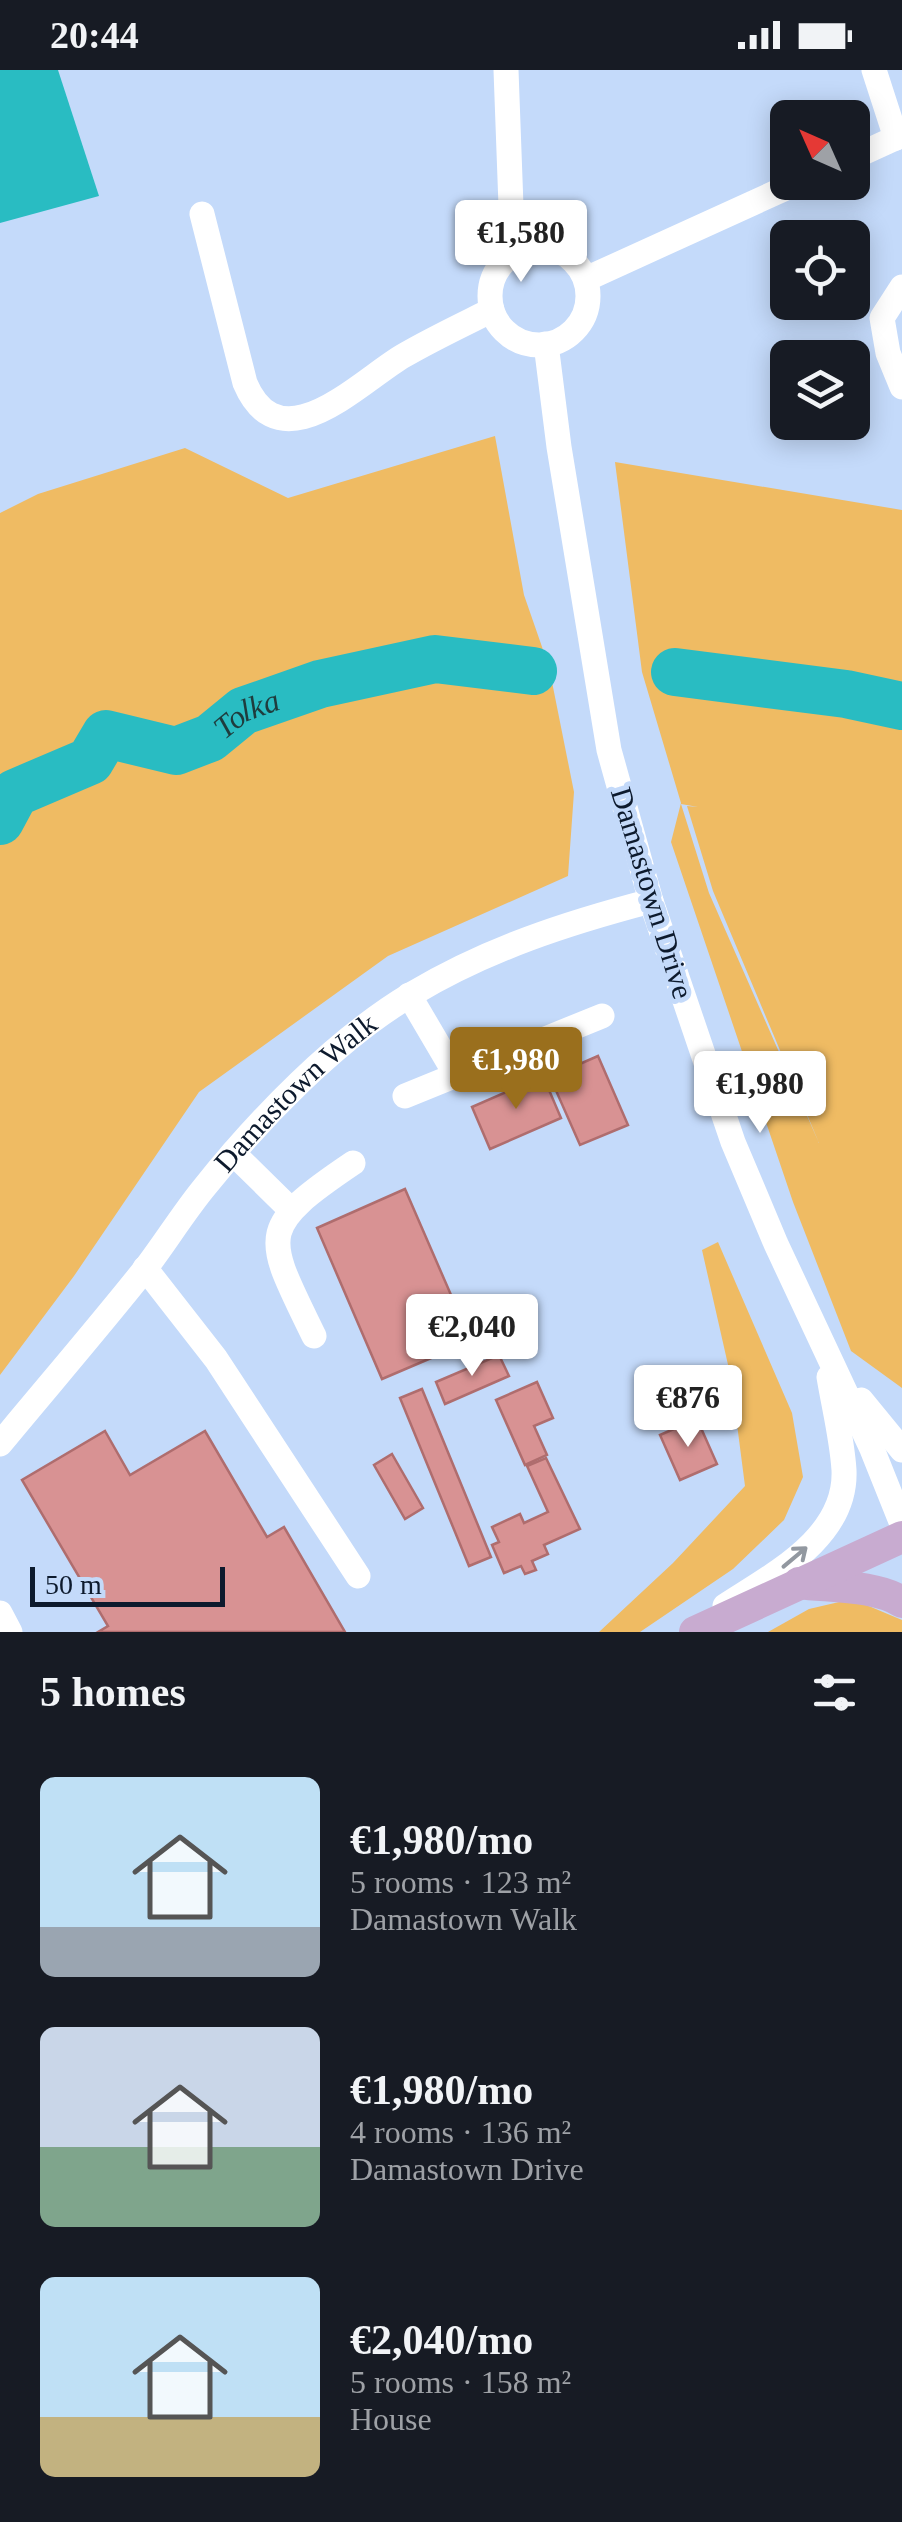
<!DOCTYPE html>
<meta charset="utf-8">
<style>
:root{--surface:#171b24;--page:#242831;--text:#f1f3f6;--muted:#9ea1a6;--accent:#9a6f1d}
body{margin:0;font-family:Georgia,serif;background:var(--page);color:var(--text);height:100vh;display:flex;flex-direction:column;font-size:38px;white-space:nowrap}
*{box-sizing:border-box;margin:0}
p{font-size:32px;color:var(--muted)}
.icon{flex:none;width:55px;height:55px;fill:none;stroke:currentColor;stroke-width:2;stroke-linecap:round;stroke-linejoin:round}
.map{position:relative;height:1562px;overflow:hidden}
.drawer{display:flex;flex-direction:column;background:var(--surface);flex:1}
.drawer>*{flex:none}
.needle{width:65px;rotate:315deg}
.tools{position:absolute;left:770px;top:30px;display:grid;gap:20px}
.tools a{display:grid;place-items:center;width:100px;height:100px;border-radius:15px;background:var(--surface);box-shadow:0 5px 25px #0003;font-size:50px}
.scale{position:absolute;left:30px;bottom:25px;width:195px;box-sizing:border-box;padding-left:10px;border:5px solid #0d1a2d;border-top:0;font-size:28px;line-height:35px;white-space:nowrap;color:#0d1a2d;-webkit-text-stroke:8px #c4dafa;paint-order:stroke}
.price{position:absolute;translate:-50% -85px;padding:0 22px;border-radius:10px;background:#fff;color:#222;font-size:32px;line-height:65px;filter:drop-shadow(0 2px 5px #0008)}
.price::after{content:'';position:absolute;left:50%;top:60px;width:30px;height:22px;margin-left:-15px;background:inherit;clip-path:polygon(0 0,100% 0,50% 100%)}
.price.active{background:var(--accent);color:#fff}
ul{padding:0;list-style:none}
li{display:flex;align-items:center;gap:30px;height:250px;padding:0 40px}
li span{display:grid;place-items:center;flex:none;width:280px;height:200px;border-radius:15px;color:#555}
li>.icon{margin-inline-start:auto}
span .icon{width:120px;height:120px;fill:#fffc;stroke-width:1}
li b{font-size:42px}
h2{display:flex;justify-content:space-between;align-items:center;height:120px;padding:0 40px;font-size:42px}
.status{display:flex;justify-content:space-between;align-items:center;height:70px;padding:0 50px;background:var(--surface);direction:ltr}
.status svg{height:28px;fill:currentColor}
.map>svg:first-child{display:block}
.green{fill:#efbb63;fill-rule:evenodd}
.water{fill:#29bcc2}
.lines{fill:none;stroke-linecap:round;stroke-linejoin:round}
.river{stroke:#29bcc2;stroke-width:48}
.building{fill:#d89293;stroke:#af6d6e;stroke-width:2.5}
.minor{stroke:#fff;stroke-width:25}
.major{stroke:#c8abd0;stroke-width:32}
.oneway{stroke:#9298a0}
.labels{text-anchor:middle;stroke-width:10;stroke-linejoin:round;paint-order:stroke}
.street-label{font-size:30px;fill:#0d1a2d;stroke:#c4dafa}
.water-label{font-size:32px;font-style:italic;fill:#1f3c3d;stroke:#c4dafa}
</style>
<div class="status"><b>20:44</b><svg viewBox="0 0 49 12"><path d="M0 12V9h3v3zM5 12V6h3v6zM10 12V3h3v9zM15 12V0h3v12zM26 1h20v11H26zM47 4h2v5h-2z"/></svg></div>
<div class="map">
<svg width="902" height="1562" viewBox="0 0 902 1562">
<rect width="100%" height="100%" fill="#c4dafa"/>
<g class="green">
<polygon points="495,366 524,525 549,597 574,722 568,806 388,886 199,1022 74,1206 0,1305 0,443 38,424 185,378 288,428"/>
<path d="M615,392L902,440V1318L851,1281L793,1132L671,772L681,733L642,602ZM681,734L698,737L687,736L713,821L819,1073L709,823Z"/>
<polygon points="718,1172 792,1343 803,1407 784,1450 733,1499 640,1562 599,1562 673,1493 745,1416 731,1308 702,1180"/>
<polygon points="852,1529 902,1550 902,1562 768,1562 809,1539"/>
</g>
<polygon class="water" points="0,0 58,0 99,126 0,153"/>
<g class="lines">
<g class="river">
<polyline points="675,602 846,624 902,636"/>
<path id="s1" d="M0,751L15,723L90,691L106,664L176,681L210,668L243,641L320,614L435,589L533,601"/>
</g>
</g>
<g class="building">
<polygon points="598,986 628,1055 580,1075 550,1007"/>
<polygon points="543,1006 561,1048 490,1079 472,1037"/>
<polygon points="405,1119 471,1271 382,1309 317,1158"/>
<polygon points="499,1285 509,1306 445,1334 436,1312"/>
<polygon points="537,1312 553,1348 534,1356 547,1385 525,1395 496,1330"/>
<polygon points="422,1319 491,1487 469,1496 400,1328"/>
<polygon points="697,1349 717,1394 680,1410 660,1365"/>
<polygon points="105,1361 130,1405 205,1361 267,1467 284,1457 345,1562 98,1562 108,1556 22,1410"/>
<polygon points="392,1384 423,1438 405,1449 374,1395"/>
<polygon points="546,1388 580,1459 544,1475 548,1484 532,1491 536,1500 525,1504 521,1496 504,1503 492,1475 499,1472 492,1457 520,1444 524,1453 548,1442 527,1396"/>
</g>
<g class="lines">
<g class="minor">
<polyline points="506,0 511,136 522,180"/>
<polyline points="874,0 896,68"/>
<polyline points="852,88 902,65"/>
<path d="M202,144L245,313C280,396 359,312 403,286C432,269 462,255 492,240"/>
<circle cx="539" cy="226" r="49"/>
<polyline points="586,209 799,112"/>
<polyline points="902,217 882,248 888,283 902,317"/>
<polyline points="546,274 559,377 609,680 651,831 733,1072 776,1174 872,1379 902,1454"/>
<polyline points="409,925 456,1005"/>
<polyline points="405,1026 602,946"/>
<polyline points="233,1083 290,1139"/>
<polyline points="145,1198 216,1289 358,1506"/>
<path d="M314,1266C265,1165 255,1159 353,1093"/>
<polyline points="861,1330 902,1380"/>
<path id="s2" d="M0,1374C48,1316 98,1258 145,1199C165,1173 182,1145 203,1119C258,1050 336,969 412,924C487,879 567,853 651,831"/>
<path d="M725,1536C772,1505 847,1468 844,1400C842,1369 834,1337 829,1307"/>
<polyline points="0,1543 10,1562"/>
</g>
<g class="major">
<path d="M799,1513C831,1517 875,1515 902,1532"/>
<polyline points="695,1562 902,1467"/>
</g>
</g>
<defs><path id="oneway-shaft" d="M-6 0H5M1.5-3L5.5 0L1.5 3" fill="none" stroke-width="1.6" stroke-linecap="round" stroke-linejoin="round" transform="scale(2.5)"/></defs>
<use class="oneway" href="#oneway-shaft" transform="translate(795 1487) rotate(-40)"/>
<g class="labels">
<g class="street-label">
<text transform="translate(652 823) rotate(73)" y="10">Damastown Drive</text>
<text dy="10" stroke="none"><textPath href="#s2" startOffset="460">Damastown Walk</textPath></text>
</g>
<g class="water-label">
<text dy="11" stroke="none"><textPath href="#s1" startOffset="298">Tolka</textPath></text>
</g>
</g>
</svg>
<div class="tools">
<a><svg class="needle" viewBox="-14 -14 28 28"><path d="M0-13l5 13h-10z" fill="#e53935"/><path d="M0 13l5-13h-10z" fill="#9ea1a6"/></svg></a>
<a><svg class="icon" aria-label="locate" viewBox="0 0 24 24"><circle cx="12" cy="12" r="6"/><path d="M12 2v4M12 18v4M2 12h4M18 12h4"/></svg></a>
<a><svg class="icon" aria-label="layers" viewBox="0 0 24 24"><path d="M12 4l9 5-9 5-9-5zM3 14l9 5 9-5"/></svg></a>
</div>
<div class="scale">50 m</div>
<b class="price" style="left:521px;top:215px">€1,580</b>
<b class="price active" style="left:516px;top:1042px">€1,980</b>
<b class="price" style="left:760px;top:1066px">€1,980</b>
<b class="price" style="left:472px;top:1309px">€2,040</b>
<b class="price" style="left:688px;top:1380px">€876</b>
</div>
<section class="drawer">
<h2>5 homes<svg class="icon" aria-label="filters" viewBox="0 0 24 24"><path d="M4 7h16M4 17h16"/><circle cx="9" cy="7" r="2"/><circle cx="15" cy="17" r="2"/></svg></h2>
<ul>
<li><span style="background:linear-gradient(#bfe0f5 75%,#9aa5b1 0)"><svg class="icon" aria-label="home" viewBox="0 0 24 24"><path d="M3 11l9-7 9 7M6 9v11h12V9"/></svg></span><div><b>€1,980/mo</b><p>5 rooms · 123 m²</p><p>Damastown Walk</p></div></li>
<li><span style="background:linear-gradient(#c9d6e8 60%,#7fa58c 0)"><svg class="icon" aria-label="home" viewBox="0 0 24 24"><path d="M3 11l9-7 9 7M6 9v11h12V9"/></svg></span><div><b>€1,980/mo</b><p>4 rooms · 136 m²</p><p>Damastown Drive</p></div></li>
<li><span style="background:linear-gradient(#bfe0f5 70%,#c2b280 0)"><svg class="icon" aria-label="home" viewBox="0 0 24 24"><path d="M3 11l9-7 9 7M6 9v11h12V9"/></svg></span><div><b>€2,040/mo</b><p>5 rooms · 158 m²</p><p>House</p></div></li>
</ul>
</section>
